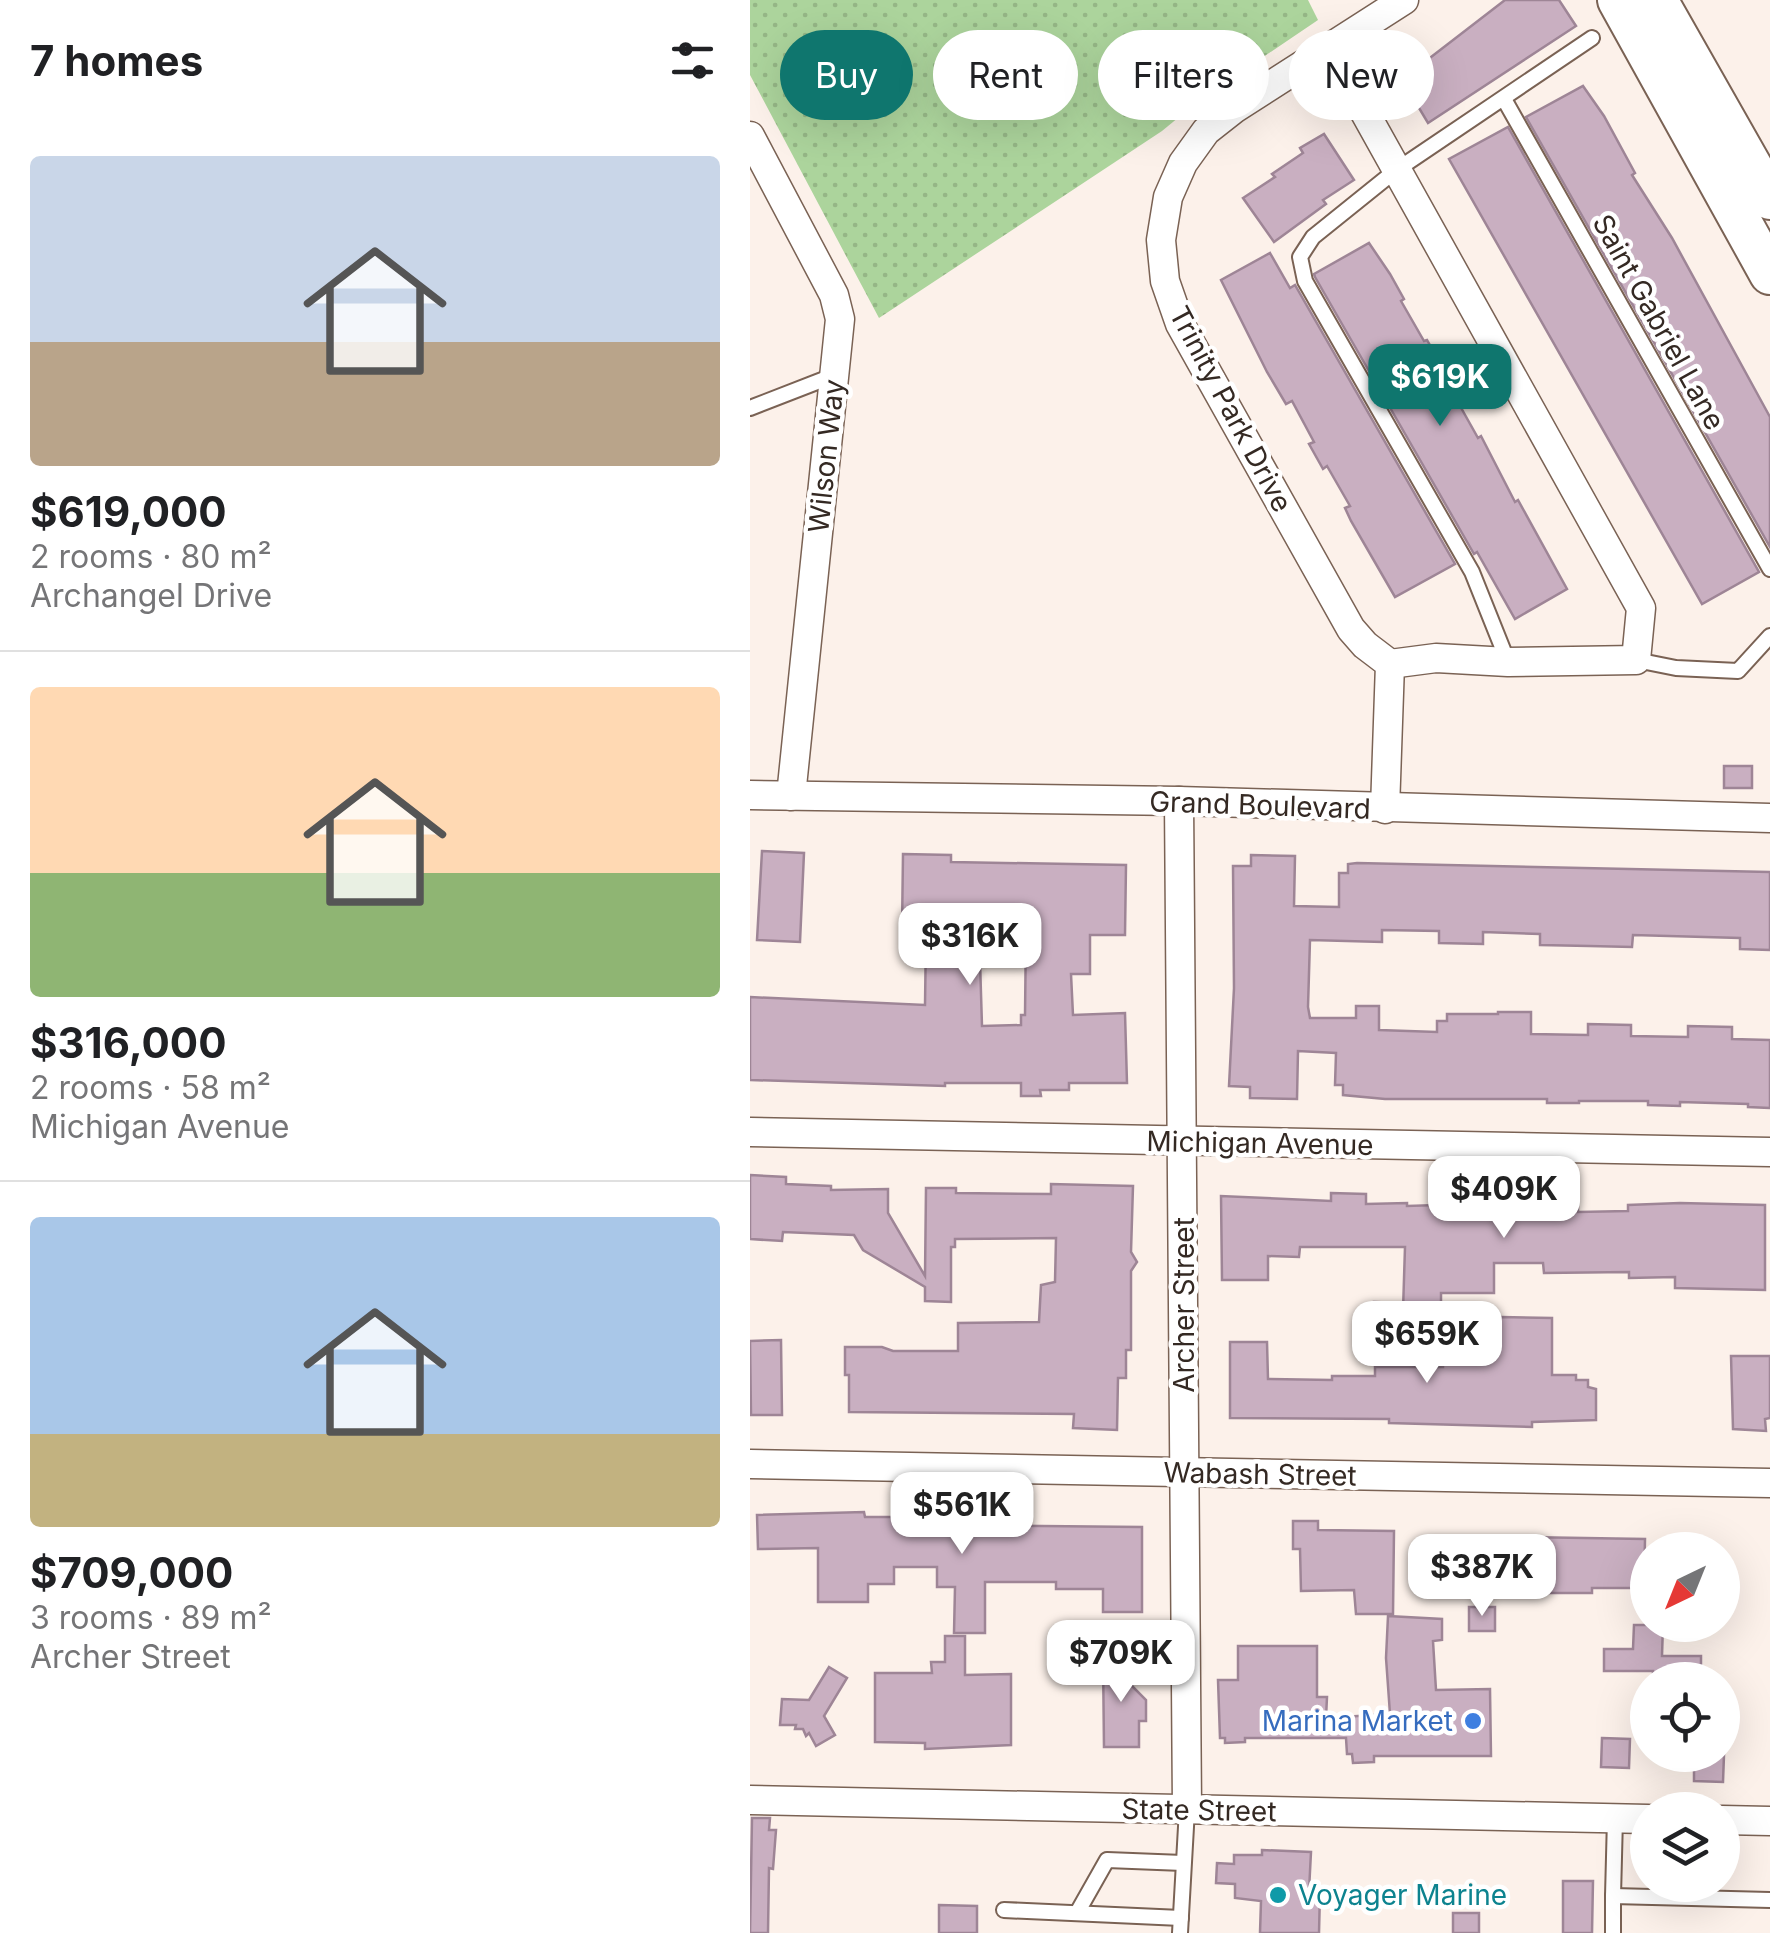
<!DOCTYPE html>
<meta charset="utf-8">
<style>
:root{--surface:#fff;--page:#f6f6f6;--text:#202124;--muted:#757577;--line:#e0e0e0;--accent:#0f766e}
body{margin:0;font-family:Inter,sans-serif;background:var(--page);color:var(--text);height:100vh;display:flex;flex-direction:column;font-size:38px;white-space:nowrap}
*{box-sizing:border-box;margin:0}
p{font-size:32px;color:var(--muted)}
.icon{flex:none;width:55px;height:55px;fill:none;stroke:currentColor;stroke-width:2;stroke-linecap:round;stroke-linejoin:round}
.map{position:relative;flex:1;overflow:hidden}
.details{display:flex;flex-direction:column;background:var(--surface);width:750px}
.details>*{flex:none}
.top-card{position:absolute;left:30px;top:30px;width:840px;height:90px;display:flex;gap:20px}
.needle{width:65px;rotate:223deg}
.fabs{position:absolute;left:880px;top:1532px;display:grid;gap:20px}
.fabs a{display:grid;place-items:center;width:110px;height:110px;border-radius:50%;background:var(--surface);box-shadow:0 10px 40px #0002;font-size:50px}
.price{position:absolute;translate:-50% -85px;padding:0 22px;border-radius:20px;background:#fff;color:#222;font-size:32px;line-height:65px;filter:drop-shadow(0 2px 5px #0008)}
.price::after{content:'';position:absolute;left:50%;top:60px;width:30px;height:22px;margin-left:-15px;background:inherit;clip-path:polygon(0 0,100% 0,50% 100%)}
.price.current{background:var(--accent);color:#fff}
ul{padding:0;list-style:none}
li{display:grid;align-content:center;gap:20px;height:530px;padding:0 30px}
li+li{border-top:2px solid var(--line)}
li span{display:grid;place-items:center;height:310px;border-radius:10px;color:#555}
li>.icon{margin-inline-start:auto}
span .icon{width:180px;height:180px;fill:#fffc;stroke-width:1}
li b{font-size:42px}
h2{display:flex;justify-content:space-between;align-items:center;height:120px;padding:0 30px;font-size:42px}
.pill{padding:0 35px;border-radius:45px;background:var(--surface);box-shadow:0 10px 40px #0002;font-size:35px;line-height:90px}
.pill.current{background:var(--accent);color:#fff}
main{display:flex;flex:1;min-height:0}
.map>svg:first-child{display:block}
.park{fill:url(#park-dots)}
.building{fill:#c9afc1;stroke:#9e8596;stroke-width:2.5;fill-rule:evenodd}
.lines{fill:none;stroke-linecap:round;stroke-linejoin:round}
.service-casing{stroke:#7a6254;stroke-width:18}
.minor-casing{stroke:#7a6254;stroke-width:31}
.secondary-casing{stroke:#7a6254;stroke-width:44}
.service{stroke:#fff;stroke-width:14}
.minor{stroke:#fff;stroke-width:28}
.secondary{stroke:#fff;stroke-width:40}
.shop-dot{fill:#3f7fe0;stroke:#fff;stroke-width:4}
.culture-dot{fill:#0f9aa8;stroke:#fff;stroke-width:4}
.labels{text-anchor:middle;stroke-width:9;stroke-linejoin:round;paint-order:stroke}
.street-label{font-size:28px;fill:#342923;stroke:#fff}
.shop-label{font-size:28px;fill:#366cbe;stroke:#fff;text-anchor:end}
.culture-label{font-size:28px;fill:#0d838f;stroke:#fff;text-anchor:start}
</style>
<main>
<section class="details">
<h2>7 homes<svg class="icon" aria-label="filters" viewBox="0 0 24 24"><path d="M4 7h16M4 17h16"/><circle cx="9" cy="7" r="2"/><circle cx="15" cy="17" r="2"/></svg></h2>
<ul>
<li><span style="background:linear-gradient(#c9d6e8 60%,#b9a48a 0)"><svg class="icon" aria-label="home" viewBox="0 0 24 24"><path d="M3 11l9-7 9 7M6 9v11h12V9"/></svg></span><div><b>$619,000</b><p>2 rooms · 80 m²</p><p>Archangel Drive</p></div></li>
<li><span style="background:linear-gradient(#ffd9b3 60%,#8fb573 0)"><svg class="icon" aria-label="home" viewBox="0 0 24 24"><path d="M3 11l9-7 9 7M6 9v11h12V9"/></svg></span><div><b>$316,000</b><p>2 rooms · 58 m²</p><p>Michigan Avenue</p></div></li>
<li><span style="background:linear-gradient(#a9c7e8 70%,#c2b280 0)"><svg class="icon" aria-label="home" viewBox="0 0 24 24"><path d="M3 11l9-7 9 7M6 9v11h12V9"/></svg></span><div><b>$709,000</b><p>3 rooms · 89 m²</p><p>Archer Street</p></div></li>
</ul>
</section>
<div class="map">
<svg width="1020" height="1933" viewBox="0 0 1020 1933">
<defs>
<pattern id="park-dots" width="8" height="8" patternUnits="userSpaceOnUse" patternTransform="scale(2.5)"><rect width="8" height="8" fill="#acd49c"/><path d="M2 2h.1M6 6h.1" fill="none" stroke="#95b686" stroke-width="1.8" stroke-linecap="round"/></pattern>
</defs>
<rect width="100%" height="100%" fill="#fcf1ea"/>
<polygon class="park" points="0,0 558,0 568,20 451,99 412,131 129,318 0,75"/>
<g class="building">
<polygon points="755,0 809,0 826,26 678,123 648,73 669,60 672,64"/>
<polygon points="833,86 854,116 885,173 882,175 922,238 1020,417 1020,547 776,117"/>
<polygon points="758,127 1009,572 952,604 699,159"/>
<polygon points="574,134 604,180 573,200 576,204 524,242 493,198 525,177 522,174 553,153 550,148"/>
<polygon points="619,243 640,274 654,299 651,301 674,341 677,340 708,395 705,397 728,438 731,436 765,502 768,500 817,589 765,619 727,552 724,554 565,277 564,274"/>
<polygon points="520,253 540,288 545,285 705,564 645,597 601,521 595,508 600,506 577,466 573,469 559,444 564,442 542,401 536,404 517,372 471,280"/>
<rect x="974" y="766" width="28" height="22"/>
<polygon points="12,851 54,853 50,942 7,940"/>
<path d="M153,854L201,855V862L376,865L375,935H340V974H321L323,1015L375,1013L377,1083H319V1090H290L291,1096H271V1083H195V1086L0,1080V997L175,1005L176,934L152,929ZM229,928L276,929L275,1015H271V1025L232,1026Z"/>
<polygon points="501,855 545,856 544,906 589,907 589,873 598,873 598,864 607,863 1020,872 1020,950 990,949 990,938 883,935 882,947 839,946 790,945 790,934 733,932 733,944 689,943 689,931 632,930 632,942 560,940 558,1007 560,1018 606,1018 606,1006 629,1006 629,1030 687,1032 687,1021 697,1021 697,1014 748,1014 748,1012 781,1012 781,1034 838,1035 838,1024 881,1025 881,1036 938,1037 938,1026 982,1027 982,1039 1020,1040 1020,1108 998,1107 998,1104 930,1102 930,1106 898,1105 898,1101 829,1101 829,1103 797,1103 797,1099 635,1099 593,1095 593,1085 585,1085 586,1053 548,1051 547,1099 500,1098 500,1087 479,1086 484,988 483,866 501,866"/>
<polygon points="0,1175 36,1177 36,1184 81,1186 81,1190 138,1189 138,1213 175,1276 176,1188 206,1188 206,1193 301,1194 301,1184 383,1186 381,1252 387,1262 381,1271 381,1350 376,1350 376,1378 368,1378 367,1430 323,1428 324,1414 99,1412 99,1375 95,1375 95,1347 132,1347 143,1351 208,1351 208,1323 289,1322 291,1285 305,1282 306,1238 205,1239 205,1247 201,1247 201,1302 175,1301 175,1287 113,1250 104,1235 33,1232 32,1241 0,1239"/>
<polygon points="581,1193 616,1194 616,1204 657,1203 657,1206 786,1202 786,1205 828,1205 828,1212 878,1211 878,1205 930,1203 1015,1205 1015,1290 925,1288 925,1277 879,1278 879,1272 794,1273 793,1263 744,1263 744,1293 691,1293 691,1312 653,1311 655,1247 550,1247 549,1257 518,1256 518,1280 472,1280 471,1196 581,1201"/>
<polygon points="624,1302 652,1303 653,1326 625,1327"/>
<polygon points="750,1317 802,1318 802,1375 826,1375 826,1380 838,1380 838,1387 846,1389 846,1420 782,1422 782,1427 639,1423 639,1419 480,1418 480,1342 517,1342 518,1379 582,1380 582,1376 625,1376 625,1367 693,1367 693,1342 749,1342"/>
<polygon points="31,1340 32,1415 1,1415 0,1341"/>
<polygon points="981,1356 1020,1356 1020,1418 1015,1419 1016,1431 983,1429"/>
<polygon points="114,1512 115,1517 173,1517 173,1525 392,1527 392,1612 353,1612 353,1589 306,1589 306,1582 235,1582 235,1633 204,1633 205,1587 187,1587 187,1567 144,1567 144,1584 118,1584 118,1602 68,1602 68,1548 8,1549 7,1515"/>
<polygon points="543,1521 568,1521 568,1530 644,1531 643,1614 606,1614 604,1590 551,1591 550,1549 543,1549"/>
<polygon points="768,1537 895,1539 894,1588 842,1588 842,1593 786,1593 786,1579 768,1579"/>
<rect x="696" y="1539" width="31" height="39"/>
<rect x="719" y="1607" width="26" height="24"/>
<polygon points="638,1616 692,1619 692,1640 683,1641 686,1690 740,1689 741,1756 624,1756 624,1762 603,1763 602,1754 597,1754 596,1738 495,1738 495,1742 475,1743 475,1738 470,1738 468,1680 488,1680 488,1646 567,1646 567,1697 577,1697 576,1718 640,1714 636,1658"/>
<polygon points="884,1625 913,1625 912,1656 951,1656 951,1680 903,1680 903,1671 854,1671 854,1649 883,1649"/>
<polygon points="195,1636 215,1636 215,1675 261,1674 261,1745 175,1749 175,1743 125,1742 125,1673 182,1673 181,1662 195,1662"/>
<polygon points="353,1658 382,1658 382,1686 396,1700 396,1721 389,1721 389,1747 354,1747"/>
<polygon points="79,1667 97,1678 74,1716 85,1735 66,1746 59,1733 56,1736 53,1729 45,1729 46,1725 30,1725 32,1699 59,1700"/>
<polygon points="852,1738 880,1739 879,1768 851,1767"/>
<polygon points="944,1755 974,1755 973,1782 944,1781"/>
<polygon points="2,1818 20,1818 19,1830 26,1830 23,1869 19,1868 18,1933 0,1933"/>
<polygon points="512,1850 561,1852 559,1891 570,1892 569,1933 510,1933 511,1901 485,1898 485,1884 466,1883 467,1863 484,1864 484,1855 512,1855"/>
<polygon points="813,1881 843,1881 842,1933 813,1933"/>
<polygon points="189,1905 227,1906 227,1933 189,1933"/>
<rect x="703" y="1913" width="26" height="20"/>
</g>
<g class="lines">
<g class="service-casing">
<g id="service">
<polyline points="754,99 1020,569"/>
<polyline points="0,408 85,375"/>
<polyline points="886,660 926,668 988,671 1020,636"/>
<polyline points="758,662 722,572 555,281 550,257 563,237 645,171 842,38"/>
<polyline points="863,1896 865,1818"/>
<polyline points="254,1910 431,1918"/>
<polyline points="327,1913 357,1860 433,1863"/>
<polyline points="430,1933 437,1809"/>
<polyline points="863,1933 863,1896 1020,1900"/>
</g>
</g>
<g class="minor-casing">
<g id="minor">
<polyline points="580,50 891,608 886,660 758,662 686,658 640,664"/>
<polyline points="0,136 84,295 90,319 41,796"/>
<polyline points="0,795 429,801 1020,818"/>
<polyline points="429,801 437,1809"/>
<polyline points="635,809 640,664 615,645 601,629 430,324 415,281 411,240 418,197 433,163 456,131 484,109 654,0"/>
<polyline points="0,1132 1020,1152"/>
<polyline points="0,1464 1020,1483"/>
<polyline points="0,1800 898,1819"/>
<polyline points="972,1820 1020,1821"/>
</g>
</g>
<g class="secondary-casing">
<g id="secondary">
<polyline points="868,0 1020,274"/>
<polyline points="907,0 1020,199"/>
</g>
</g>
<use href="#service" class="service"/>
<use href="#minor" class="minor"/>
<use href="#secondary" class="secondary"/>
</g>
<circle class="shop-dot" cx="723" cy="1721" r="10"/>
<circle class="culture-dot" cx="528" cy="1895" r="10"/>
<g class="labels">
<g class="street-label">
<text transform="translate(909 322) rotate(61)" y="10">Saint Gabriel Lane</text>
<text transform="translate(481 409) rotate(62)" y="10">Trinity Park Drive</text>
<text transform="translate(76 456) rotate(-84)" y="10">Wilson Way</text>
<text transform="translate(510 805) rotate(2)" y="10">Grand Boulevard</text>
<text transform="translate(510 1143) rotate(1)" y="10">Michigan Avenue</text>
<text transform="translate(434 1305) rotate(-90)" y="10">Archer Street</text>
<text transform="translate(510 1474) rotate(1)" y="10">Wabash Street</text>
<text transform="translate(449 1810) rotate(1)" y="10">State Street</text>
</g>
<g class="shop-label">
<text x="703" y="1731">Marina Market</text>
</g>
<g class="culture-label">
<text x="548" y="1905">Voyager Marine</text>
</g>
</g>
</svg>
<div class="fabs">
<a><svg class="needle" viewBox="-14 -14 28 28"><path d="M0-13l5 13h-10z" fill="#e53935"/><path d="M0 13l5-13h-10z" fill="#757577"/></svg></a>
<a><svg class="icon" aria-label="locate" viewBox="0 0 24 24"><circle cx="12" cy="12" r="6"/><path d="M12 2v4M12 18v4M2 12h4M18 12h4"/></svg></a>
<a><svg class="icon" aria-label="layers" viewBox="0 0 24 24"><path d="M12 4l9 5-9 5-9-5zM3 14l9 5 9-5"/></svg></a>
</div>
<b class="price current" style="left:690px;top:429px">$619K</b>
<b class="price" style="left:220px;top:988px">$316K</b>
<b class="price" style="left:754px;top:1241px">$409K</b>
<b class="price" style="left:677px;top:1386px">$659K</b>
<b class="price" style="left:212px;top:1557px">$561K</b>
<b class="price" style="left:732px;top:1619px">$387K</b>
<b class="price" style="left:371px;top:1705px">$709K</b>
<div class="top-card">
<a class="pill current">Buy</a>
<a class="pill">Rent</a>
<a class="pill">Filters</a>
<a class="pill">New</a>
</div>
</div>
</main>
